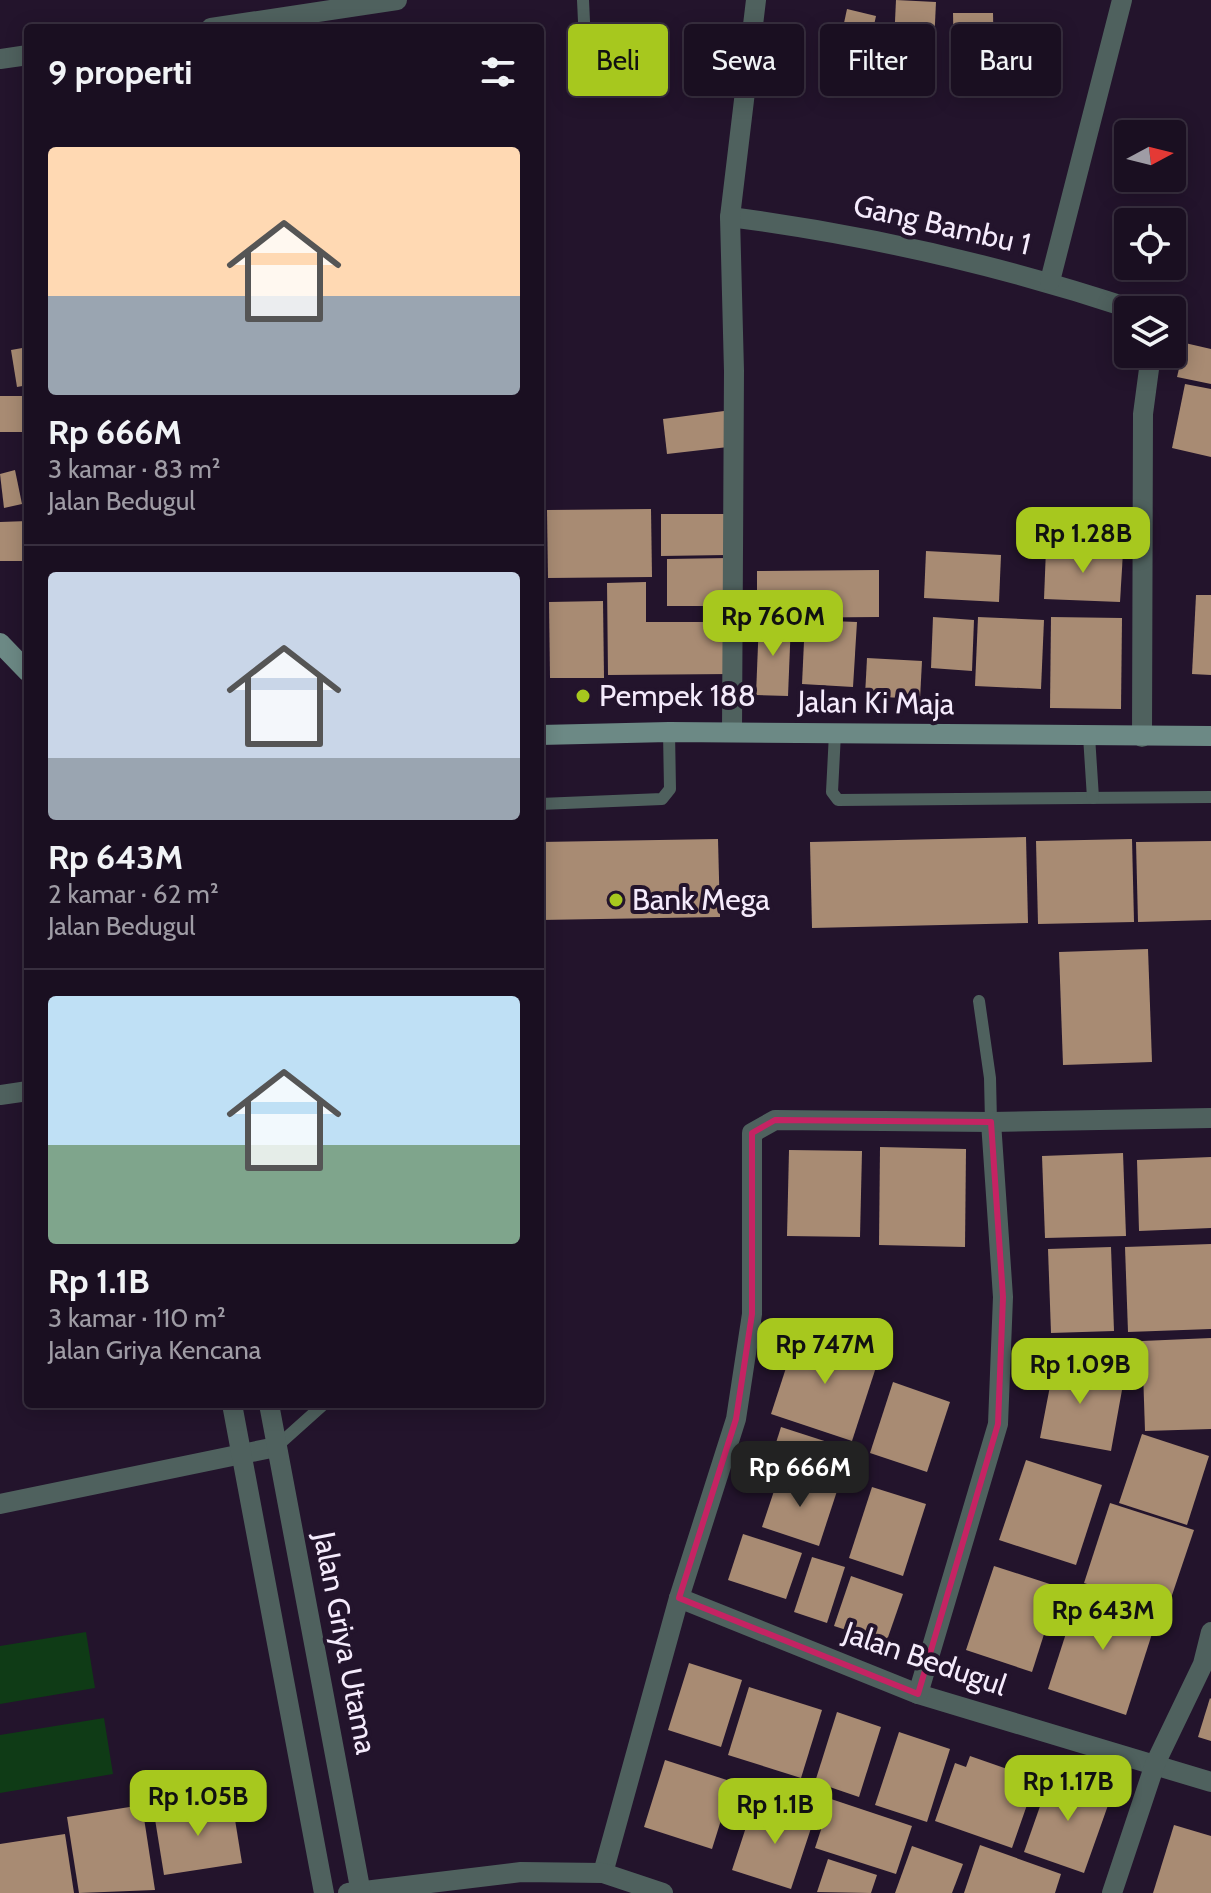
<!DOCTYPE html>
<html lang="id">
<meta charset="utf-8">
<style>
:root{--surface:#1a0f21;--page:#23182a;--text:#f1f3f6;--muted:#9f9ca5;--line:#382f3f;--accent:#a7c81e}
body{margin:0;font-family:Cabin,sans-serif;background:var(--page);color:var(--text);height:100vh;display:flex;flex-direction:column;font-size:30px;white-space:nowrap}
*{box-sizing:border-box;margin:0}
p{font-size:26px;color:var(--muted)}
.icon{flex:none;width:44px;height:44px;fill:none;stroke:currentColor;stroke-width:2;stroke-linecap:round;stroke-linejoin:round}
.map{position:relative;flex:1;overflow:hidden}
.sheet{position:absolute;left:24px;top:24px;width:520px;height:1384px;display:flex;flex-direction:column;background:var(--surface);border-radius:8px;box-shadow:0 4px 20px #0003,0 0 0 2px var(--line)}
.sheet>*{flex:none}
.hud{position:absolute;left:568px;top:24px;width:522px;height:72px;display:flex;gap:16px}
.needle{width:52px;rotate:83deg}
.buttons{position:absolute;left:1114px;top:120px;display:grid;gap:16px}
.buttons a{display:grid;place-items:center;width:72px;height:72px;border-radius:8px;background:var(--surface);box-shadow:0 4px 20px #0003,0 0 0 2px var(--line);font-size:40px}
.price{position:absolute;translate:-50% -68px;padding:0 18px;border-radius:16px;background:var(--accent);color:#111;font-size:26px;line-height:52px;filter:drop-shadow(0 2px 4px #0008)}
.price::after{content:'';position:absolute;left:50%;top:48px;width:24px;height:18px;margin-left:-12px;background:inherit;clip-path:polygon(0 0,100% 0,50% 100%)}
.price.active{background:#222;color:#fff}
ul{padding:0;list-style:none}
li{display:grid;align-content:center;gap:16px;height:424px;padding:0 24px}
li+li{border-top:2px solid var(--line)}
li span{display:grid;place-items:center;height:248px;border-radius:8px;color:#555}
li>.icon{margin-inline-start:auto}
span .icon{width:144px;height:144px;fill:#fffc;stroke-width:1}
li b{font-size:34px}
h2{display:flex;justify-content:space-between;align-items:center;height:96px;padding:0 24px;font-size:34px}
.pill{padding:0 28px;border-radius:8px;background:var(--surface);box-shadow:0 4px 20px #0003,0 0 0 2px var(--line);font-size:28px;line-height:72px}
.pill.active{background:var(--accent);color:#111}
.map>svg:first-child{display:block}
.pitch{fill:#0f3b16}
.building{fill:#a88b73}
.lines{fill:none;stroke-linecap:round;stroke-linejoin:round}
.service{stroke:#4f615e;stroke-width:12}
.minor{stroke:#4f615e;stroke-width:20}
.tertiary{stroke:#4f615e;stroke-width:20}
.secondary{stroke:#6c8985;stroke-width:20}
.marked{fill:none;stroke:#c52363;stroke-width:6;stroke-linejoin:round}
.poi-dot{fill:#a7c81e;stroke:#23142c;stroke-width:3}
.labels{text-anchor:middle;stroke-width:8;stroke-linejoin:round;paint-order:stroke}
.street-label{font-size:30px;fill:#f5ebfc;stroke:#23142c}
.poi-label{font-size:30px;fill:#f5ebfc;stroke:#23142c;text-anchor:start}
</style>
<div class="map">
<svg width="1211" height="1893" viewBox="0 0 1211 1893">
<rect width="100%" height="100%" fill="#23142c"/>
<g class="pitch">
<polygon points="86,1632 95,1688 0,1704 0,1646"/>
<polygon points="104,1718 113,1774 0,1793 0,1735"/>
</g>
<g class="building">
<polygon points="896,0 936,2 932,86 892,84"/>
<polygon points="847,9 876,16 861,86 832,79"/>
<polygon points="953,13 993,13 994,65 954,65"/>
<polygon points="1185,343 1211,349 1211,384 1177,377"/>
<polygon points="28,347 28,385 17,387 11,350"/>
<polygon points="1185,384 1211,389 1211,457 1172,448"/>
<rect x="0" y="396" width="28" height="36"/>
<polygon points="724,411 728,447 667,454 663,419"/>
<polygon points="15,470 22,504 4,508 0,474"/>
<polygon points="651,509 652,577 548,578 547,510"/>
<polygon points="661,514 727,514 727,555 661,556"/>
<polygon points="28,521 28,561 0,561 0,522"/>
<polygon points="1046,549 1123,552 1120,602 1044,599"/>
<polygon points="926,551 1001,555 999,602 924,598"/>
<polygon points="729,558 729,606 667,606 667,559"/>
<polygon points="879,570 879,617 757,618 757,571"/>
<polygon points="540,573 544,573 545,616 540,616"/>
<polygon points="646,582 646,622 731,622 731,674 608,675 607,583"/>
<polygon points="1196,595 1211,595 1211,675 1192,674"/>
<polygon points="603,601 604,678 550,678 549,602"/>
<polygon points="933,617 974,620 972,671 931,668"/>
<polygon points="978,617 1044,620 1041,689 975,686"/>
<polygon points="1051,617 1122,618 1121,709 1050,708"/>
<polygon points="759,620 791,622 788,696 756,695"/>
<polygon points="805,620 857,622 853,687 802,684"/>
<polygon points="867,658 922,661 920,699 865,696"/>
<polygon points="1026,837 1028,923 812,928 810,842"/>
<polygon points="718,839 720,917 540,920 540,842"/>
<polygon points="1132,839 1134,922 1038,924 1036,841"/>
<polygon points="1211,841 1211,920 1138,922 1136,842"/>
<polygon points="1148,949 1152,1062 1063,1065 1059,952"/>
<polygon points="880,1147 966,1149 965,1247 879,1245"/>
<polygon points="789,1150 862,1151 860,1237 787,1236"/>
<polygon points="1123,1153 1126,1236 1045,1238 1042,1156"/>
<polygon points="1211,1157 1211,1228 1139,1231 1137,1160"/>
<polygon points="1211,1244 1211,1329 1128,1332 1125,1247"/>
<polygon points="1111,1247 1114,1331 1051,1333 1048,1249"/>
<polygon points="798,1331 879,1358 852,1441 771,1414"/>
<polygon points="1211,1338 1211,1429 1145,1431 1142,1341"/>
<polygon points="1056,1355 1103,1364 1099,1386 1122,1390 1111,1451 1040,1438"/>
<polygon points="893,1382 950,1402 927,1472 870,1453"/>
<polygon points="781,1427 843,1447 831,1485 769,1465"/>
<polygon points="1142,1434 1209,1456 1187,1525 1119,1503"/>
<polygon points="1026,1460 1102,1485 1076,1565 999,1540"/>
<polygon points="780,1473 837,1491 819,1546 762,1527"/>
<polygon points="872,1487 926,1504 903,1576 849,1558"/>
<polygon points="1110,1503 1194,1530 1167,1610 1084,1583"/>
<polygon points="743,1534 802,1553 786,1599 728,1580"/>
<polygon points="812,1557 845,1567 827,1623 794,1612"/>
<polygon points="994,1566 1059,1587 1032,1672 966,1650"/>
<polygon points="851,1576 903,1594 886,1643 834,1626"/>
<polygon points="1080,1590 1158,1615 1126,1715 1048,1689"/>
<polygon points="689,1663 742,1680 721,1747 668,1730"/>
<polygon points="749,1687 822,1710 801,1778 728,1755"/>
<polygon points="1210,1698 1211,1699 1211,1741 1198,1737"/>
<polygon points="837,1712 881,1727 859,1797 815,1782"/>
<polygon points="899,1732 950,1749 927,1822 875,1805"/>
<polygon points="970,1756 1036,1779 1012,1848 935,1821 955,1763 966,1767"/>
<polygon points="665,1760 733,1782 712,1849 644,1827"/>
<polygon points="1052,1772 1112,1794 1084,1873 1024,1852"/>
<polygon points="831,1799 912,1826 896,1874 815,1848"/>
<polygon points="232,1801 242,1863 164,1875 154,1813"/>
<polygon points="771,1802 815,1816 791,1889 732,1870 749,1818 765,1823"/>
<polygon points="142,1805 155,1890 79,1893 67,1817"/>
<polygon points="1174,1825 1211,1836 1211,1893 1153,1893"/>
<polygon points="65,1834 74,1893 0,1893 0,1844"/>
<polygon points="980,1845 1061,1874 1055,1893 964,1893"/>
<polygon points="912,1846 963,1864 952,1893 895,1893"/>
<polygon points="828,1859 877,1875 871,1893 817,1892"/>
</g>
<g class="lines">
<g class="service">
<polyline points="583,0 587,86"/>
<polyline points="835,733 832,792 838,800 1211,797"/>
<polyline points="1089,736 1093,798"/>
<polyline points="540,804 662,799 670,789 669,732"/>
<polyline points="979,1001 990,1078 991,1122"/>
<polyline points="276,1447 324,1404"/>
</g>
<g class="minor">
<polyline points="211,28 397,0"/>
<polyline points="0,59 28,55"/>
<path d="M730,217C868,235 1003,266 1135,310"/>
<polyline points="1050,281 1122,0"/>
<polyline points="732,732 734,371 730,217 756,0"/>
<polyline points="1142,737 1143,414 1151,354"/>
<polyline points="0,1095 28,1091"/>
<polyline points="0,1504 276,1447"/>
<polyline points="679,1598 918,1694 1211,1782"/>
<polyline points="918,1694 998,1424 1003,1297 991,1122"/>
<polyline points="603,1873 679,1598 736,1419 752,1314 752,1133 775,1120 991,1122 1211,1118"/>
<polyline points="348,1893 521,1872 603,1873 663,1893"/>
<polyline points="1112,1893 1155,1764 1203,1664 1211,1632"/>
</g>
<g class="tertiary">
<polyline points="232,1404 324,1893"/>
<polyline points="269,1404 361,1893"/>
</g>
<g class="secondary">
<polyline points="0,643 28,672"/>
<polyline points="540,735 669,732 1211,736"/>
</g>
</g>
<path class="marked" d="M775,1120L991,1122L1003,1297L998,1424L918,1694L679,1598L736,1419L752,1314V1133Z"/>
<g class="poi-dot">
<circle cx="583" cy="696" r="8"/>
<circle cx="616" cy="900" r="8"/>
</g>
<g class="labels">
<g class="street-label">
<text transform="translate(942 225) rotate(13)" y="10">Gang Bambu 1</text>
<text transform="translate(876 703) rotate(1)" y="10">Jalan Ki Maja</text>
<text transform="translate(345 1643) rotate(79)" y="10">Jalan Griya Utama</text>
<text transform="translate(925 1659) rotate(19)" y="10">Jalan Bedugul</text>
</g>
<g class="poi-label">
<text x="599" y="706">Pempek 188</text>
<text x="632" y="910">Bank Mega</text>
</g>
</g>
</svg>
<div class="buttons">
<a><svg class="needle" viewBox="-14 -14 28 28"><path d="M0-13l5 13h-10z" fill="#e53935"/><path d="M0 13l5-13h-10z" fill="#9f9ca5"/></svg></a>
<a><svg class="icon" aria-label="locate" viewBox="0 0 24 24"><circle cx="12" cy="12" r="6"/><path d="M12 2v4M12 18v4M2 12h4M18 12h4"/></svg></a>
<a><svg class="icon" aria-label="layers" viewBox="0 0 24 24"><path d="M12 4l9 5-9 5-9-5zM3 14l9 5 9-5"/></svg></a>
</div>
<b class="price" style="left:1083px;top:575px">Rp 1.28B</b>
<b class="price" style="left:773px;top:658px">Rp 760M</b>
<b class="price" style="left:825px;top:1386px">Rp 747M</b>
<b class="price" style="left:1080px;top:1406px">Rp 1.09B</b>
<b class="price active" style="left:800px;top:1509px">Rp 666M</b>
<b class="price" style="left:1103px;top:1652px">Rp 643M</b>
<b class="price" style="left:1068px;top:1823px">Rp 1.17B</b>
<b class="price" style="left:198px;top:1838px">Rp 1.05B</b>
<b class="price" style="left:775px;top:1846px">Rp 1.1B</b>
<div class="hud">
<a class="pill active">Beli</a>
<a class="pill">Sewa</a>
<a class="pill">Filter</a>
<a class="pill">Baru</a>
</div>
<section class="sheet">
<h2>9 properti<svg class="icon" aria-label="filters" viewBox="0 0 24 24"><path d="M4 7h16M4 17h16"/><circle cx="9" cy="7" r="2"/><circle cx="15" cy="17" r="2"/></svg></h2>
<ul>
<li><span style="background:linear-gradient(#ffd9b3 60%,#9aa5b1 0)"><svg class="icon" aria-label="home" viewBox="0 0 24 24"><path d="M3 11l9-7 9 7M6 9v11h12V9"/></svg></span><div><b>Rp 666M</b><p>3 kamar · 83 m²</p><p>Jalan Bedugul</p></div></li>
<li><span style="background:linear-gradient(#c9d6e8 75%,#9aa5b1 0)"><svg class="icon" aria-label="home" viewBox="0 0 24 24"><path d="M3 11l9-7 9 7M6 9v11h12V9"/></svg></span><div><b>Rp 643M</b><p>2 kamar · 62 m²</p><p>Jalan Bedugul</p></div></li>
<li><span style="background:linear-gradient(#bfe0f5 60%,#7fa58c 0)"><svg class="icon" aria-label="home" viewBox="0 0 24 24"><path d="M3 11l9-7 9 7M6 9v11h12V9"/></svg></span><div><b>Rp 1.1B</b><p>3 kamar · 110 m²</p><p>Jalan Griya Kencana</p></div></li>
</ul>
</section>
</div>
